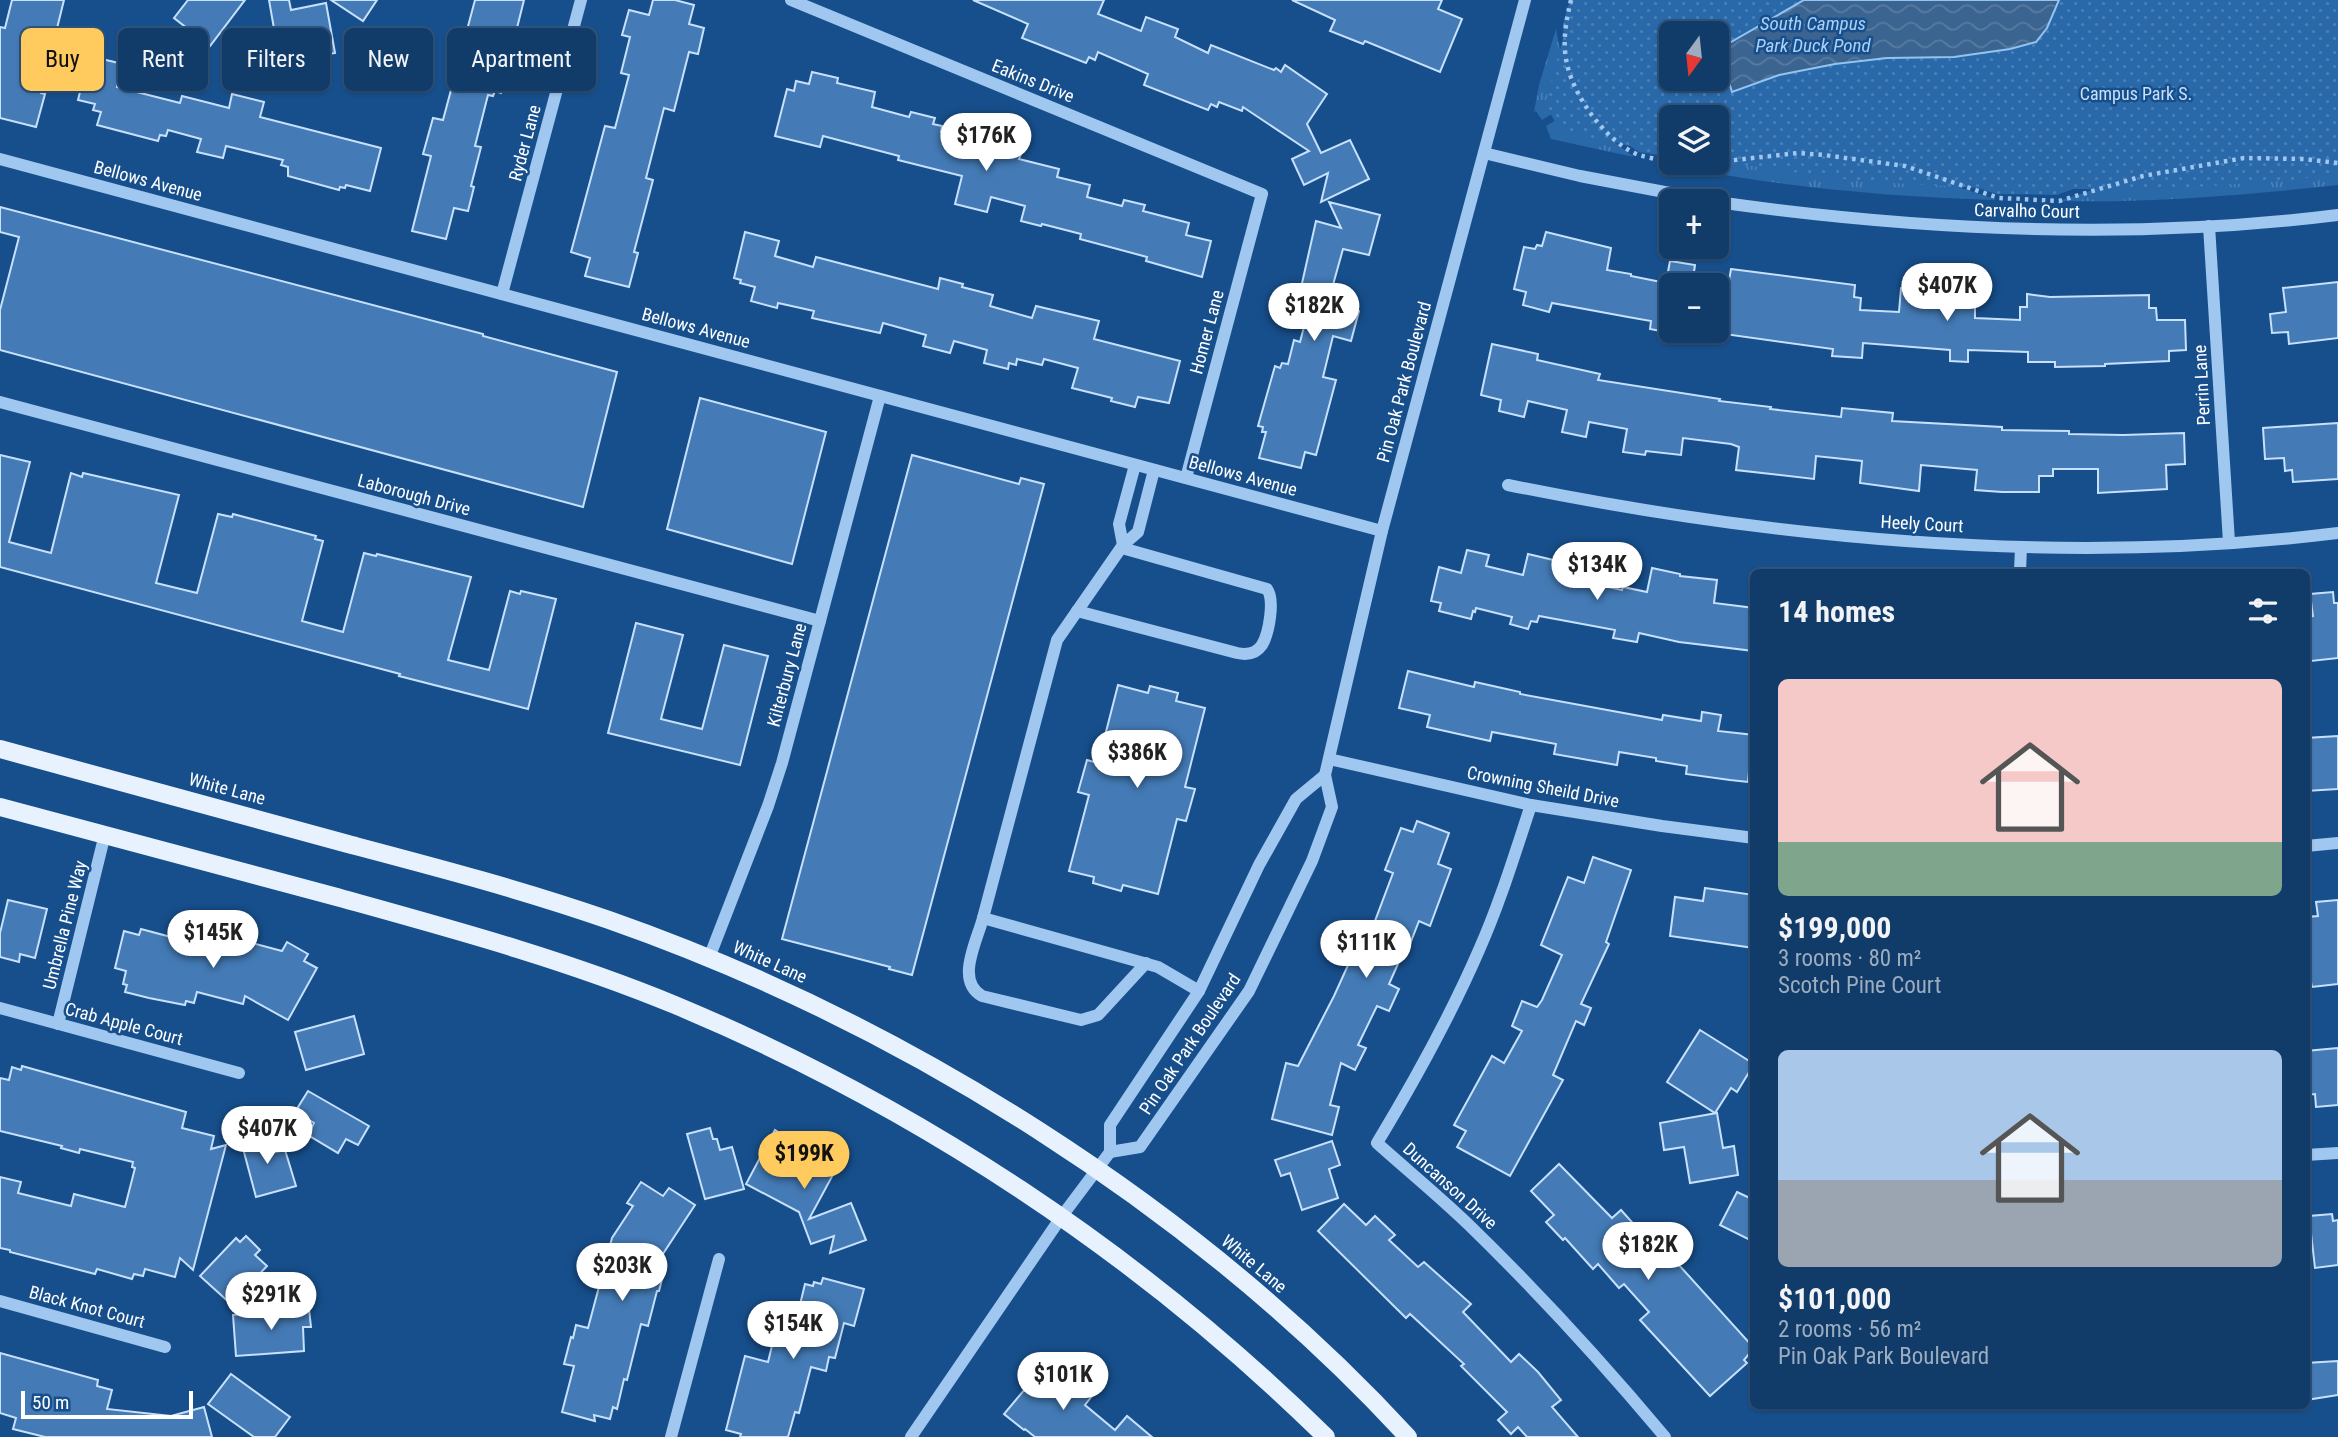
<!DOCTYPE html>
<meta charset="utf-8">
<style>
:root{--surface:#113b69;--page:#1e4671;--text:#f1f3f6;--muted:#9cadc0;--line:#30557d;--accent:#ffca5e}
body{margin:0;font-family:"Roboto Condensed",sans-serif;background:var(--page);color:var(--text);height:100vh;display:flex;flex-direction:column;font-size:26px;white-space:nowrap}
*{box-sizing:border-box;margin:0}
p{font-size:23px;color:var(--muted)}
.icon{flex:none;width:38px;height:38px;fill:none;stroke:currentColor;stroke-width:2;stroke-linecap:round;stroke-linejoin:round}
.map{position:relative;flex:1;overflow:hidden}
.side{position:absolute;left:1750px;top:569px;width:560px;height:840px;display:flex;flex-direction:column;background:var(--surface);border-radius:10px;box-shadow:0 2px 5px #0004,0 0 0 2px var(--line)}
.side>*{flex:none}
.top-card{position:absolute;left:21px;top:28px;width:665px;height:63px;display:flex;gap:14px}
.needle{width:46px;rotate:195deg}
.fabs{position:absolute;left:1659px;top:21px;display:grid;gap:14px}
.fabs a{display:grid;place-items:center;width:70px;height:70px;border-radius:10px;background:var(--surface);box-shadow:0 2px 5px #0004,0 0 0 2px var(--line);font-size:35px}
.scale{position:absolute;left:21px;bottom:18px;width:172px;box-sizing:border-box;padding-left:7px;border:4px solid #fff;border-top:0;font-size:19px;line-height:24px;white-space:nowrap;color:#fff;-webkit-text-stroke:5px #174f8c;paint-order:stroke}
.price{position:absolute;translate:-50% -60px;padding:0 16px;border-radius:24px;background:#fff;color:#222;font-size:23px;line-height:46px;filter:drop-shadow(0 2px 4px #0008)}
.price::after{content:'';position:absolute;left:50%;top:42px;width:21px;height:16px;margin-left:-10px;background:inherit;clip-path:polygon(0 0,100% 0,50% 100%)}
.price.on{background:var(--accent);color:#111}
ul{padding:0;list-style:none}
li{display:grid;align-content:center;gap:14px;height:371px;padding:0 28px}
li span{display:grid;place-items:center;height:217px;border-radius:10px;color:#555}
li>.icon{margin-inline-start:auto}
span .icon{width:126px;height:126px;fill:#fffc;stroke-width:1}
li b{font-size:30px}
h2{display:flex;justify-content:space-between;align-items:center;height:84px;padding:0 28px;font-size:30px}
.pill{padding:0 24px;border-radius:10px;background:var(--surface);box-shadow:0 2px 5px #0004,0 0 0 2px var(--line);font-size:24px;line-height:63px}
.pill.on{background:var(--accent);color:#111}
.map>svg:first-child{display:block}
.grass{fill:url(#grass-tufts)}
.park{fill:url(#park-dots);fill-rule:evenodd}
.water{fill:url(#water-waves);stroke:#93c3f1;stroke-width:2}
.building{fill:#447bb6;stroke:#c7e0fb;stroke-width:2}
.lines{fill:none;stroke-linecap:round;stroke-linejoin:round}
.path{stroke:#a0c7ef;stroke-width:4.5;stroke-dasharray:3.5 5;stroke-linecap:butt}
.minor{stroke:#a0c7ef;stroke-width:12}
.major{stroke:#e8f2ff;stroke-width:18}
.labels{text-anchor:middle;stroke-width:5;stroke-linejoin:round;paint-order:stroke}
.street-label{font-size:18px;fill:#fff;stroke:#174f8c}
.park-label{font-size:18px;fill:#c7e0fb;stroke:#174f8c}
.water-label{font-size:19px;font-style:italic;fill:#acd1f6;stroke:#174f8c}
</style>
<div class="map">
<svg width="2338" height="1437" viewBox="0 0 2338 1437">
<defs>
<pattern id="grass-tufts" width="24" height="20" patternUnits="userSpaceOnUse" patternTransform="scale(1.75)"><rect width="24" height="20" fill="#2969aa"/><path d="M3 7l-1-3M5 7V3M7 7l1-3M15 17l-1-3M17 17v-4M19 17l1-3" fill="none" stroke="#4980b7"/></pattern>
<pattern id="park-dots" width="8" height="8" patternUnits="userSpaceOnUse" patternTransform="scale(1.75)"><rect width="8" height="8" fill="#2969aa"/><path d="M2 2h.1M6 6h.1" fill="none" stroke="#4980b7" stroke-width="1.8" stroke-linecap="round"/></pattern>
<pattern id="water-waves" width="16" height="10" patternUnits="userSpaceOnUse" patternTransform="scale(1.75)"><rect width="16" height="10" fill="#3b6490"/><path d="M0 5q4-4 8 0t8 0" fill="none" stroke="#587ba1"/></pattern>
</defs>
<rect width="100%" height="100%" fill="#174f8c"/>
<g class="grass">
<polygon points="1556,29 1562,61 1576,99 1542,120 1536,111 1534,112 1539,85"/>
<polygon points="1580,106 1605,135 1634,157 1551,139 1546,126"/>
<path d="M1782,157L1905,169L1997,200C1888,197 1778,187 1671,165L1719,164Z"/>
<path d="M2338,164V185C2245,195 2152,203 2059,201L2147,172Z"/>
</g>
<path class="park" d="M1570,0H2338V174L2291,180L2168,189H2073L2057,195L1997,194L1978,188L1858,181L1717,161V117H1671V157L1639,152L1630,146L1561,131L1545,105L1564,35L1563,24ZM1671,33H1717V79H1671Z"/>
<polygon class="water" points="1804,0 2059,0 2047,28 2036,42 2010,49 1954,57 1887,58 1835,64 1779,75 1732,92 1719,49"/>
<g class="building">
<polygon points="12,0 64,0 41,93 45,94 36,127 0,118 0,27 5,28"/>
<polygon points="188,0 245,0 210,46 174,18"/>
<polygon points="269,0 289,0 291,10 326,3 335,53 280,63"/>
<polygon points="331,0 377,0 363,21"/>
<polygon points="475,0 524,0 516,32 504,29 495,63 507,66 501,93 495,91 493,96 488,95 475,146 481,147 471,186 474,187 468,211 454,208 446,239 412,231 431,156 423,154 433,118 443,120"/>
<polygon points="653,0 675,0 694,5 689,24 704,28 698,54 689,52 674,111 664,108 646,178 653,180 634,252 638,253 629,287 585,276 590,258 571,252 605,126 615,128 629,75 621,73 630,37 622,35 629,10 649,15"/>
<polygon points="973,0 1104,0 1098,14 1141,31 1146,17 1178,29 1175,37 1208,53 1211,45 1274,70 1276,68 1281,72 1285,65 1327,94 1307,124 1321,153 1350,140 1369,179 1321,202 1328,173 1304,185 1292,159 1309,151 1243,107 1242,111 1219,102 1217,107 1211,104 1208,110 1144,85 1148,74 1098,52 1095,60 1089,57 1086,63 1048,48 1022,38 1028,24"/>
<polygon points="1292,0 1442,0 1438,9 1462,19 1440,72 1365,41 1363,44 1330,31 1335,20"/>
<polygon points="89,56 123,64 117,87 180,103 182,96 229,108 232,94 264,102 260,117 381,148 370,191 346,185 345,188 340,187 339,190 288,176 288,167 281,165 283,160 226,146 223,158 197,152 201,139 168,130 166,136 160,135 158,141 97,125 101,112 93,110 95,104 78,100"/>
<polygon points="812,72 838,78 837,83 875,92 872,107 909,117 911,112 935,118 933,124 942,126 941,132 1021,154 1019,159 1059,169 1057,177 1090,185 1087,197 1122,206 1124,200 1145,205 1143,211 1189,223 1186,235 1211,241 1202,277 1146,261 1147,257 1080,239 1081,234 1042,224 1041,226 1021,221 1025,206 991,197 987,212 955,204 962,176 898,160 899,156 823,136 820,147 775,136 787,89 794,91 796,81 809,84"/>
<polygon points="1329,202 1380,215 1369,255 1343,249 1331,292 1356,299 1354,309 1359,311 1351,341 1333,336 1323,377 1336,380 1316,455 1305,452 1301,468 1259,458 1266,432 1262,432 1263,427 1258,426 1275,366 1280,368 1282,363 1288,364 1294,340 1300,342 1310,304 1298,301 1316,221 1341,228"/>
<polygon points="0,207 483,334 483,336 617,372 583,507 0,350 0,310 19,237 0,232"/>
<polygon points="745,232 779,241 775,256 813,267 816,257 938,289 940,278 963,284 962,287 993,295 990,306 1032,318 1036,306 1099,321 1094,339 1180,361 1169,403 1138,397 1135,407 1111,401 1112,398 1072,388 1078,368 1044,359 1042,365 1017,359 1016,365 1009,363 1008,369 984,363 987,350 954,341 950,353 923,346 926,335 883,323 880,333 812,318 814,311 778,303 777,308 751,301 755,287 740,283 741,280 734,278"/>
<polygon points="1546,232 1611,248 1607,270 1631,274 1631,276 1666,283 1670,261 1695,265 1692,285 1671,285 1671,333 1650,329 1651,321 1628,317 1552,303 1549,312 1523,305 1526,292 1514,289 1524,247 1535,249 1537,245 1542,246"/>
<polygon points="1731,269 1855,285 1854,297 1861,298 1860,310 1899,312 1901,288 1932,291 1932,293 1969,294 1969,307 1975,307 1975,318 2020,320 2020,307 2027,307 2027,294 2050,297 2149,295 2149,308 2156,308 2157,320 2185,320 2186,350 2169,351 2169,361 2105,364 2105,366 2055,367 2055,362 2028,362 2028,352 1968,350 1968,362 1950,361 1950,350 1863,343 1862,358 1832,356 1833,349 1717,333 1717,291 1727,292"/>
<polygon points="2338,282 2338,338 2289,344 2288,332 2272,333 2270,314 2286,312 2283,288"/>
<polygon points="1492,344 1538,354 1537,360 1600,374 1598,380 1720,399 1719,401 1771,407 1770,409 1841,417 1842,408 1893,413 1892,421 2002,427 2002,430 2069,431 2069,434 2123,435 2184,433 2185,464 2166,465 2167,489 2098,493 2098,469 2053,469 2053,476 2039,476 2039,492 2002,492 1975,490 1977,470 1921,465 1919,491 1860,483 1862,461 1816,456 1814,479 1736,470 1739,447 1731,444 1683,438 1681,455 1646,451 1645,455 1623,452 1627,429 1589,422 1586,437 1562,432 1567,410 1528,401 1524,417 1499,411 1501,400 1481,395"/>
<polygon points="700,398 826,432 792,564 667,529"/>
<polygon points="2338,423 2338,479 2293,482 2292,470 2285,471 2284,458 2265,459 2263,428"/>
<polygon points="0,455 30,462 9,542 51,553 71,473 82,477 83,473 179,495 156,583 197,593 218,514 232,517 233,514 316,536 315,539 323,541 302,621 343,632 364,553 376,556 377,554 471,577 448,660 489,670 510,591 520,594 521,591 556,599 528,709 399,676 400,674 0,567"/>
<polygon points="912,455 1019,484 1021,478 1044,484 912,975 889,969 890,967 782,939"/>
<polygon points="1467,550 1489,555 1486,566 1523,575 1528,554 1566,563 1567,557 1590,561 1586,582 1622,590 1623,587 1647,592 1652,568 1680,574 1680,576 1717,580 1714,603 1754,608 1754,651 1679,642 1639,633 1637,642 1613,638 1615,630 1539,616 1537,622 1531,621 1528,629 1510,624 1512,617 1476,608 1475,612 1473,611 1471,619 1439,611 1441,603 1431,601 1439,567 1461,573"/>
<polygon points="2333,592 2334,603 2338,603 2338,658 2311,661 2306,618 2313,616 2310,594"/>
<polygon points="636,623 683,635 661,719 702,729 724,645 768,656 740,765 608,733"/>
<polygon points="1408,671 1474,687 1475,682 1520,692 1520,694 1662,720 1663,715 1701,721 1702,712 1721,715 1718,731 1754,735 1754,772 1749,771 1748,782 1730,780 1686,774 1687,766 1656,761 1656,758 1619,752 1617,765 1554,754 1556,744 1492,732 1490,741 1427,727 1430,715 1399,708"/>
<polygon points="1118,685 1148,693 1150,686 1178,693 1176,701 1205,708 1185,787 1195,789 1186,821 1177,819 1158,894 1123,885 1121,891 1093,883 1094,877 1069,871 1089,795 1078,792 1087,760 1098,763"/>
<polygon points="2338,736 2338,789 2306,791 2306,738"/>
<polygon points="1417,821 1449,833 1438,864 1451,869 1430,926 1419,921 1408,949 1405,948 1389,984 1399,989 1389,1011 1377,1006 1358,1045 1366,1048 1355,1070 1341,1063 1330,1105 1339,1107 1332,1135 1272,1119 1286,1063 1298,1066 1334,996 1359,941 1364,944 1367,942 1393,873 1385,870 1401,828 1413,832"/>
<polygon points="1593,857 1631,870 1606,942 1609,944 1581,1004 1591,1008 1584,1025 1576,1021 1553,1075 1563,1080 1510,1176 1457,1147 1466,1131 1454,1125 1492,1056 1504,1063 1522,1031 1512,1026 1522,1001 1537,1007 1542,1000 1562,955 1541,945 1568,877 1584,883"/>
<polygon points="1705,888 1754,895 1754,948 1670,936 1675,897 1703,901"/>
<polygon points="8,900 47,909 35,958 20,954 19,962 0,957 0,933"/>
<polygon points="2338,900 2338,984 2312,987 2310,977 2306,978 2306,917 2318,916 2316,902"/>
<polygon points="141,929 171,937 173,931 217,943 219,934 282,951 287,942 308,954 304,961 317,968 288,1020 245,996 243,1004 197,992 194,1003 186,1001 185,1005 149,998 125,992 127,985 123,984 126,971 115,968 124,931 139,935"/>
<polygon points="354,1016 364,1054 306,1070 295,1032"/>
<polygon points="1700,1030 1754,1064 1737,1092 1731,1088 1715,1113 1667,1082"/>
<polygon points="2338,1048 2338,1105 2316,1107 2315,1094 2306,1095 2306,1051"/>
<polygon points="22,1066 186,1112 182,1128 214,1136 211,1149 226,1145 193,1270 180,1258 175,1277 145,1269 143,1276 134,1274 132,1279 97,1269 95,1274 10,1252 10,1250 0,1248 0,1177 21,1182 18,1193 71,1206 74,1194 125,1207 135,1168 132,1167 133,1162 80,1149 79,1153 61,1148 62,1146 0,1131 0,1078 9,1080 12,1067 21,1070"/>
<polygon points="308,1091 369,1126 358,1145 346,1139 338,1153 308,1135 314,1123 295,1112"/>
<polygon points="1717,1113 1723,1148 1734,1146 1738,1175 1690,1183 1684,1147 1664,1150 1660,1123"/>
<polygon points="710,1128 713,1139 717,1139 720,1150 732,1147 744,1189 705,1199 687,1134"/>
<polygon points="775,1130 808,1150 805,1155 835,1171 809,1219 851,1203 866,1240 830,1253 834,1236 811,1244 799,1212 746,1184"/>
<polygon points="269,1133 275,1152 285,1150 296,1186 256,1197 241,1141"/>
<polygon points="1332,1141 1340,1165 1329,1169 1338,1198 1302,1210 1290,1173 1281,1176 1275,1160"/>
<polygon points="1559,1164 1612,1218 1621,1210 1664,1258 1669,1254 1754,1348 1744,1360 1747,1363 1710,1396 1640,1320 1649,1312 1624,1284 1619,1288 1598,1264 1593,1269 1565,1238 1563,1240 1546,1222 1554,1215 1531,1191"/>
<polygon points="641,1182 663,1196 669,1188 695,1205 655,1266 665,1268 659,1291 657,1291 648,1326 641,1324 627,1380 624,1379 617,1409 613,1407 610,1419 594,1415 595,1421 562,1412 574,1366 564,1364 571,1337 573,1338 576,1325 588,1328 612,1238 633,1206 627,1203"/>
<polygon points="1737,1192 1754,1200 1754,1242 1720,1225"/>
<polygon points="1344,1204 1366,1225 1375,1216 1395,1235 1389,1240 1418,1267 1424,1262 1471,1304 1463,1312 1511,1362 1519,1354 1538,1372 1561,1400 1552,1407 1578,1437 1527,1437 1518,1427 1511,1434 1498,1420 1507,1412 1461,1366 1464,1364 1410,1314 1406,1318 1318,1231"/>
<polygon points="2332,1214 2333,1221 2338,1220 2338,1265 2315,1268 2309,1216"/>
<polygon points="246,1236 260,1250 255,1255 267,1266 231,1304 200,1276 236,1238 240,1242"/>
<polygon points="823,1278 864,1289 854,1326 844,1323 835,1358 829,1357 826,1371 811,1367 799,1413 795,1412 788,1437 740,1437 741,1434 726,1430 745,1356 768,1362 779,1317 796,1321 805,1284 813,1286 814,1282 821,1284"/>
<polygon points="309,1309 311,1327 303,1327 304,1351 236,1356 233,1315"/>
<polygon points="0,1353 98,1380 97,1386 112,1390 107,1409 171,1416 204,1407 212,1437 45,1437 13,1429 16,1418 0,1413"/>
<polygon points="2338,1361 2338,1395 2306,1400 2306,1363"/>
<polygon points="1041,1370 1059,1384 1067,1375 1092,1396 1085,1405 1115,1430 1127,1416 1152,1437 1035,1437 1025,1429 1024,1430 1004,1414"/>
<polygon points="231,1374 290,1417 275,1437 254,1437 208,1404"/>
</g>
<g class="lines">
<g class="path">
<path d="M1571,0C1566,21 1562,42 1567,64C1574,97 1607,143 1639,155C1649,158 1661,160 1671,162"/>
<polyline points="1717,162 1798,153 1824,155 1905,166 1999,198 2059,201 2143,176 2244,158 2304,159 2338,163"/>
</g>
<g class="minor">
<polyline points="791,0 1262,194 1186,478"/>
<polyline points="1484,153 1580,176 1712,201"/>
<polyline points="0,159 1382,531"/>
<path d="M1717,202C1923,231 2131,241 2338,215"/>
<polyline points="2209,226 2229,542"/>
<polyline points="502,294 581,0"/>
<polyline points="0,402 820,621"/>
<polyline points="1154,470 1138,532 1123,545 1057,640 983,918 1158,967 1199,991"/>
<path d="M1508,485C1779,540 2062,567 2338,533"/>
<polyline points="1123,545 1119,524 1135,465"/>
<polyline points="2020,572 2021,547"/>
<path d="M1077,611L1237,653C1246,655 1256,654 1262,645C1269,633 1275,600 1267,589L1122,548"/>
<polyline points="1329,759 1531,805 1662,826 1754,838"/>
<path d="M1531,805C1515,853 1500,903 1479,950C1450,1017 1415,1080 1377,1143C1407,1170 1439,1196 1469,1225C1538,1292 1603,1363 1665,1437"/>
<polyline points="2306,846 2338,843"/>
<path d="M983,918C977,941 955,981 982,996L1081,1020L1098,1015L1146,963"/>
<polyline points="709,958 768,806 782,763 880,396"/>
<polyline points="0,1008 239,1073"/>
<polyline points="58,1024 105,834"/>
<polyline points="1110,1152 1140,1147 1249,991 1312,861 1332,807 1325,775 1382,531 1525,0"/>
<polyline points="2306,1155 2338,1153"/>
<polyline points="0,1301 165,1347"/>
<polyline points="671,1437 719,1259"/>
<polyline points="911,1437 1062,1216 1110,1152 1110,1125 1199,991 1259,865 1296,799 1325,775"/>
</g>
<g class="major">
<path d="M0,749C116,781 232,812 348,844C435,867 523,890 609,920C903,1023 1196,1207 1408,1437"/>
<path d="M0,807C111,836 222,866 333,896C448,928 564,959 675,1005C917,1106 1139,1253 1326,1437"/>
</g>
</g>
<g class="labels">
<g class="street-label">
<text transform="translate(1033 81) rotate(22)" y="6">Eakins Drive</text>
<text transform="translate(525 143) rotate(-75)" y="6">Ryder Lane</text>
<text transform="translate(148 181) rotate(15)" y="6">Bellows Avenue</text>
<text transform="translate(2027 211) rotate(1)" y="6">Carvalho Court</text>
<text transform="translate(696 328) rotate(15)" y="6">Bellows Avenue</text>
<text transform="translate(1207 332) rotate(-75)" y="6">Homer Lane</text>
<text transform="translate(1404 382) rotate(-75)" y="6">Pin Oak Park Boulevard</text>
<text transform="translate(2202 385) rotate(-93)" y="6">Perrin Lane</text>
<text transform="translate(1243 476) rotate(15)" y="6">Bellows Avenue</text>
<text transform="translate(414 495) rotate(15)" y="6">Laborough Drive</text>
<text transform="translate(1922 524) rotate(3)" y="6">Heely Court</text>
<text transform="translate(787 675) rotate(-75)" y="6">Kilterbury Lane</text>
<text transform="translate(1543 787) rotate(11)" y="6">Crowning Sheild Drive</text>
<text transform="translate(227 789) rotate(15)" y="6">White Lane</text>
<text transform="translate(65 925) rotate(-76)" y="6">Umbrella Pine Way</text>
<text transform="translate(770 962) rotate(24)" y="6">White Lane</text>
<text transform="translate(124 1024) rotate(15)" y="6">Crab Apple Court</text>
<text transform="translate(1190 1044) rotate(-56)" y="6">Pin Oak Park Boulevard</text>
<text transform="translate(1450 1186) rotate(42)" y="6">Duncanson Drive</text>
<text transform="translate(1254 1264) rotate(40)" y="6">White Lane</text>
<text transform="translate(87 1307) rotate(15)" y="6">Black Knot Court</text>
</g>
<g class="park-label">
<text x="2136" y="100">Campus Park S.</text>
</g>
<g class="water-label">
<text x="1813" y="30">South Campus<tspan x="1813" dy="22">Park Duck Pond</tspan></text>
</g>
</g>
</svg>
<div class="fabs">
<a><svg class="needle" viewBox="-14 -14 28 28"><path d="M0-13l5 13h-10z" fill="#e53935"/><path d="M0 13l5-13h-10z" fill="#9cadc0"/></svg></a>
<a><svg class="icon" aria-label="layers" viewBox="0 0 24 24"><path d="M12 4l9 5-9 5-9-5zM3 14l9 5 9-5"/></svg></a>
<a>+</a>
<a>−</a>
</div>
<div class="scale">50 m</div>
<b class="price" style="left:986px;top:173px">$176K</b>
<b class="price" style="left:1947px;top:323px">$407K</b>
<b class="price" style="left:1314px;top:343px">$182K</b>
<b class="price" style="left:1597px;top:602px">$134K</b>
<b class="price" style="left:1137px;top:790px">$386K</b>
<b class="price" style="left:213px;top:970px">$145K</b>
<b class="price" style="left:1366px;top:980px">$111K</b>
<b class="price" style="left:267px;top:1166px">$407K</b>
<b class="price on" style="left:804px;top:1191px">$199K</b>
<b class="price" style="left:1648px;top:1282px">$182K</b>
<b class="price" style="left:622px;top:1303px">$203K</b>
<b class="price" style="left:271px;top:1332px">$291K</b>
<b class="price" style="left:793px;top:1361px">$154K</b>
<b class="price" style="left:1063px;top:1412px">$101K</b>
<div class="top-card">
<a class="pill on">Buy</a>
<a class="pill">Rent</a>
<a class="pill">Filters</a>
<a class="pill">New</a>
<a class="pill">Apartment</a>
</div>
<section class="side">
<h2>14 homes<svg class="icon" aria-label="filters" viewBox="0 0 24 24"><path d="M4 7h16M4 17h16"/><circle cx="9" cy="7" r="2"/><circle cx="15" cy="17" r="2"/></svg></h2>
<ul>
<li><span style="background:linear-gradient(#f6c9c9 75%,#7fa58c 0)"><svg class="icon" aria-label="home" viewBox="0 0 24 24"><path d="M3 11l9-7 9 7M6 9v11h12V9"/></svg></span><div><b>$199,000</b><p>3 rooms · 80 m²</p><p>Scotch Pine Court</p></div></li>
<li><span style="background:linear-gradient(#a9c7e8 60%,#9aa5b1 0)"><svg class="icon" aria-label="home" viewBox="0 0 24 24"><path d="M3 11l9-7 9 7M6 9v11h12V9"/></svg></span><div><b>$101,000</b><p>2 rooms · 56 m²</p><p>Pin Oak Park Boulevard</p></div></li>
</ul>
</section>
</div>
